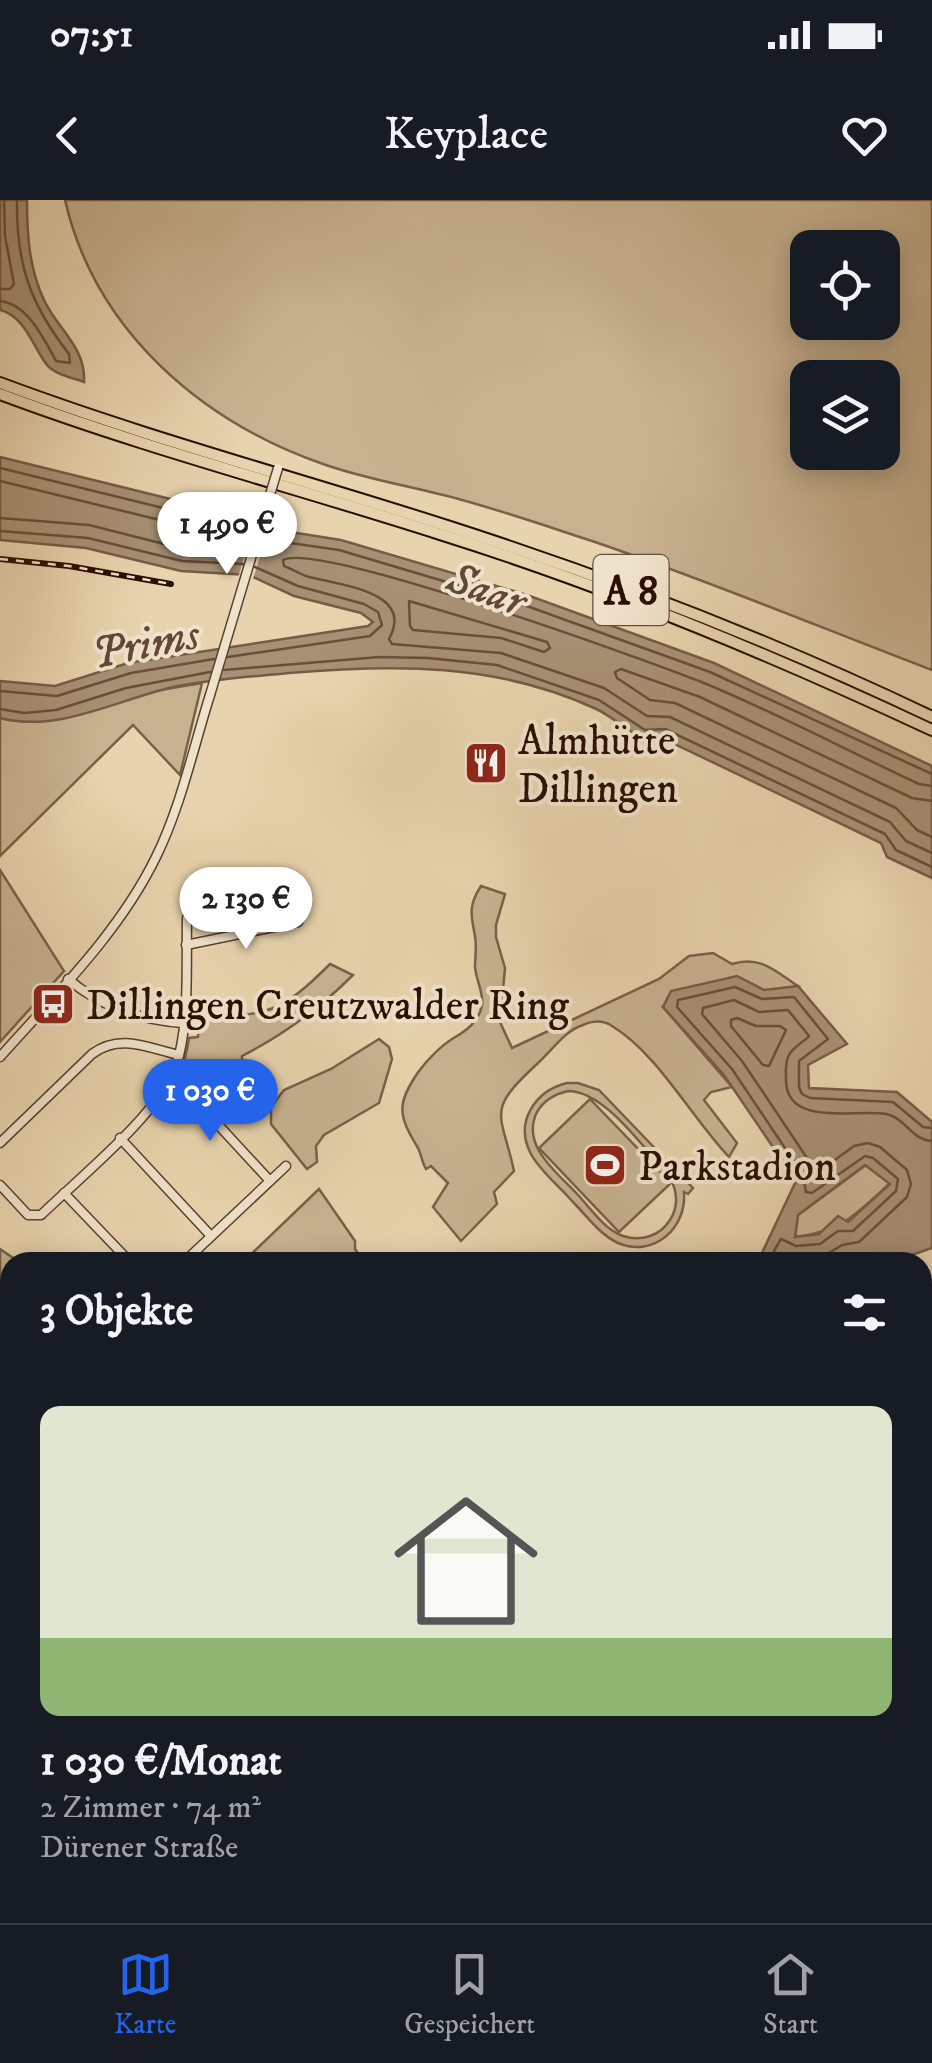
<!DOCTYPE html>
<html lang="de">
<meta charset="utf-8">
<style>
:root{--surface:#171b24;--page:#20242c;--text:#f1f3f6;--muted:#9ea1a6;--line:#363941;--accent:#2563eb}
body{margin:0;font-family:"IM FELL DW Pica",serif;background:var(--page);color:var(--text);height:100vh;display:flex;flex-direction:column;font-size:38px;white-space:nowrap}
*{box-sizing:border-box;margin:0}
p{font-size:32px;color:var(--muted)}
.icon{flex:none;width:55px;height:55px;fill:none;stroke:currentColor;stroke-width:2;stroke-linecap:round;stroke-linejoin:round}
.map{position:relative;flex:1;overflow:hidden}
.sheet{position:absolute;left:0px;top:1052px;width:932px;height:672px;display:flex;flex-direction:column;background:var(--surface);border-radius:30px 30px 0 0;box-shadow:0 5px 25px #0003}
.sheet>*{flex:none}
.fabs{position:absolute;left:790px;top:30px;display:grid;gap:20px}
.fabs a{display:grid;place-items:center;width:110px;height:110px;border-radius:20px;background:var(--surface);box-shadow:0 5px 25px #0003;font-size:50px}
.price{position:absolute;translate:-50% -85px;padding:0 22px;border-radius:35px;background:#fff;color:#222;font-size:32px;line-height:65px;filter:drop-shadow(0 2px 5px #0008)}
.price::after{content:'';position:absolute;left:50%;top:60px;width:30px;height:22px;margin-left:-15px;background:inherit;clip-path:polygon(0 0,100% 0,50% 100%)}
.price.on{background:var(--accent);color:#fff}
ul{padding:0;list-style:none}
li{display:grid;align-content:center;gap:20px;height:530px;padding:0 40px}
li+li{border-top:2px solid var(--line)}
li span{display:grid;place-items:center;height:310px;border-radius:20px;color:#555}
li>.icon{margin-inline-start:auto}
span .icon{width:180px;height:180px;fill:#fffc;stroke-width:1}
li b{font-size:42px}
h2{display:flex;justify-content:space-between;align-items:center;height:120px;padding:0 40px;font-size:42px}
.status{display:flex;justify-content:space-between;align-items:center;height:70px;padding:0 50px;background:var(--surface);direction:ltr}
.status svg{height:28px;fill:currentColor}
header{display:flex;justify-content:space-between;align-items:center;height:130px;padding:0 40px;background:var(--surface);font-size:45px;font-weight:600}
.tab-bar{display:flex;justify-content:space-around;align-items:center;height:140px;border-top:2px solid var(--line);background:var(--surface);font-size:28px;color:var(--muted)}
.tab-bar a{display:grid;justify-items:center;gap:5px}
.tab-bar .on{color:var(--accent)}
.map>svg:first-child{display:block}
.green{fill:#c7b290;stroke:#786049;stroke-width:2.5;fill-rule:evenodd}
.water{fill:#a79073;stroke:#755c46;stroke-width:2.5;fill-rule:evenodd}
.pier{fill:#e7d3ad}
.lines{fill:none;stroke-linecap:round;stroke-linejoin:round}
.shore{stroke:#684f3a;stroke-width:2.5}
.minor-casing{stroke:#593f2d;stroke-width:11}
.highway-casing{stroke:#2a0e02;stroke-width:14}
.minor{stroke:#efe2ca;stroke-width:8}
.highway{stroke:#e7d3ad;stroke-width:10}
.rail-casing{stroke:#2a0e02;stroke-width:6}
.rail{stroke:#efe2ca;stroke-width:2.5;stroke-dasharray:8;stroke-linecap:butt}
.minor-bridge-casing{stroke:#593f2d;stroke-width:11;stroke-linecap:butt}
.minor-bridge{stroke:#efe2ca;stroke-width:8}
.labels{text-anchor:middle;stroke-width:8;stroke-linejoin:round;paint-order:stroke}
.shield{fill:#efe2ca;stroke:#654e3e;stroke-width:2.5}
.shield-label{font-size:40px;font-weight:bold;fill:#2a0e02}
.poi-label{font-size:42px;fill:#2a0e02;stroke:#efe2ca;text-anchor:start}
.water-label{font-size:45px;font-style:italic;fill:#624835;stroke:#efe2ca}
</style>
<div class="status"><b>07:51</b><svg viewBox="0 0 49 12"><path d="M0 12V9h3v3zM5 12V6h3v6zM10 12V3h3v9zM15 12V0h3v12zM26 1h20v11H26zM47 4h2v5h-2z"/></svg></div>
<header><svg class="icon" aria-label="back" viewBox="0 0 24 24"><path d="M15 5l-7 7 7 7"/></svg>Keyplace<svg class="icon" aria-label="heart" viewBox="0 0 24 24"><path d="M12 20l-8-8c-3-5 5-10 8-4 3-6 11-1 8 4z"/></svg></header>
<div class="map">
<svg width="932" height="1723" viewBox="0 0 932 1723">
<rect width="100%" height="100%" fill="#e7d3ad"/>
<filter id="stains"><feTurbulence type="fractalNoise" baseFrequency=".002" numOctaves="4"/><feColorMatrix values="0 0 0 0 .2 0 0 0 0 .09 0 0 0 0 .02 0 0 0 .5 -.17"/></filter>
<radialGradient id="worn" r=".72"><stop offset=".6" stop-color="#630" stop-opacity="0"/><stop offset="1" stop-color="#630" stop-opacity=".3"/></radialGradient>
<g class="green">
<path d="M65,0H932V470C819,427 707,380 592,341C549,327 506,312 462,300C416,287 368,280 323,264C200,221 95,130 65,0ZM808,48H882V122H808ZM808,178H882V252H808Z"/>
<path d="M202,483L180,575L133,525L0,656V518C43,529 83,513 124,499C149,491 176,487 202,483Z"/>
<polygon points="0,670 64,771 0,842"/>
<path d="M481,686L505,694L496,725V737L505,768L500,822L512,848L659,779L689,756L713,753L732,764C760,755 775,771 798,786L663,807L732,887L711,892L704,900L737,943L729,957C691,917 658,854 612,826C603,820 592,821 583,825C564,831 552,851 537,864C485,912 501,911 514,971L494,992L497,1004L461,1041L433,1007L448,983L431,966L426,969C422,962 421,954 418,948C398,915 396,904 419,871C429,858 438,848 452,839C466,831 479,822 482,805C484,793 476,780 475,767C475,757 477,747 475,736C471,715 468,706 481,686Z"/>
<path d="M330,764L353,775C321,807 283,835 242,856L243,876L258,899L253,906L221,874L200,897C173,879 185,866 189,838L198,837L199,814C266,819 283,811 330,764Z"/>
<polygon points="379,839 389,847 392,859 379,903 324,935 316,946 317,962 307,969 271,924 271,907 284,890 331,869"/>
<path d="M567,883H578L599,890L693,988L688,994L684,992C687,1028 654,1058 618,1043C600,1035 586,1015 572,1001C559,986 540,971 531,954C514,922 535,891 567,883ZM568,891C605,891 645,950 670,977C677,991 679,1006 670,1020C660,1036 641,1042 623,1036C605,1030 591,1009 578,995C558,973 520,946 537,912C544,900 555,894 568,891Z"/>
<polygon points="590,899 671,983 619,1032 539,948"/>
<path d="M866,965L890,983C857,1014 841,1032 795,1037L798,1015Z"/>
<polygon points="319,989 355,1041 355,1049 364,1062 243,1062"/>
<polygon points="0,1049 19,1062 10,1062 10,1242 0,1235"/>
</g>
<g class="water">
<path d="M0,0H27C27,35 29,68 44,100C58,130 86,147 84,182C73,178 54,174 47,165C33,147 25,116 0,110Z"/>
<path d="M0,257L211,309L252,326L341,340L527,395L714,463L932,566V678L887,657L881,643L660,537L645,542C629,531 612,516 594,508C496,463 395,464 289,473C250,477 208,479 169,488C115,501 56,533 0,518V481L55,486L128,463L368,426L373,422L361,413L294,396L249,375L181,371L86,348L0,340Z"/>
<path d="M737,776L764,790L798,786L847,844L808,865L809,888L897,892L932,922V1048L892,1062H767L762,1053L796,981L724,875L663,807L671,791ZM865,965L890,984L848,1022L838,1016L819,1034L795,1037L798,1015Z"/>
</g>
<polygon class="pier" points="255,321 270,325 252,382 238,378"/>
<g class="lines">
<g class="shore">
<polyline points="0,89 10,89 14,84 5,36 4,0"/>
<path d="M0,101C28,104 44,139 56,161L70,163L69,154C30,104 16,64 17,0"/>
<polyline points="0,268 208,319 251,336"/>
<polyline points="0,281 205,331 227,340 230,345 225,349 184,349 89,325 0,318"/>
<polyline points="0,331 88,338 182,361 243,364"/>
<polyline points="263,339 339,350 524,405 710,472 932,574"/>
<polygon points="409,401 547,442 550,448 544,452 501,438 413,430 410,426"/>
<polyline points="228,457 370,436 382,425 378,412 364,404 298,386 255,367"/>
<polyline points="224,470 379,457 428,458 497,465 599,500 645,530 665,529 885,634 896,650 932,667"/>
<polyline points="0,491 57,496 131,473 214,459"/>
<polyline points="0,509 24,513 56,510 126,488 210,472"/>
<path d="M932,586L919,584C848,551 777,513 704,483C649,461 318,341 283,360L284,366C292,369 298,373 306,376C336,385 416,390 389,439L392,444L501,453L604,488L647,516L670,517L890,622L906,641L932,653"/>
<polyline points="932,601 912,598 700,497 621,469 615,472 617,478 650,500 675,503 896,608 917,630 932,637"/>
<polygon points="737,818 756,826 780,826 786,830 769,866 763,865 731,826 731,820"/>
<polyline points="775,1062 774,1051 781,1039 796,1046 820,1044 838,1031 853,1031 896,991 898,979 873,958 865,956 812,993 806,992 803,975 732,869 677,807 678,800 735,787 762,799 794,797 828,839 799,861 799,887 802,894 810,898 893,902 923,927 932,928"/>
<path d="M788,1062L792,1059L824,1056L842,1045L859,1042L907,997L911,984L907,970L880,947L868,943L854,946L821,970H815L742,861L702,814L703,808L734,800L759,812L788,810L809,836C803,843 792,847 788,857C785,865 786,873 786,881C787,927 855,909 886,914C905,917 911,940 932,941"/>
</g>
<g class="minor-casing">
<g id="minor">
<polyline points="186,745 298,722"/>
<path d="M68,779C101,807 140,820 183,823"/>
<path d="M0,857C56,794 119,733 156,657C181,606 193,549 210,495"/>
<polyline points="168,885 199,904 270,981"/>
<polyline points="120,938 211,1036"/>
<path d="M0,943L92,854C120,833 148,848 179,855"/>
<path d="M0,985L28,1015H41C79,978 160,913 176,866C190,824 186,762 187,718"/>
<polyline points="64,993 130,1062"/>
<polyline points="184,1062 286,966"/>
<polyline points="455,1062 458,1060"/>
<polyline points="922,1087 932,1084"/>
<polyline points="0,1242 10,1249"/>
<polyline points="0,1259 10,1265"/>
<polyline points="0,1312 10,1297"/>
<polyline points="922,1342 932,1339"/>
<polyline points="0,1344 10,1350"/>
<polyline points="0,1390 10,1396"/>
<polyline points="0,1429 10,1414"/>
<polyline points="922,1468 932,1496"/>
<polyline points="0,1488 10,1495"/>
<polyline points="0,1597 10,1581"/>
<polyline points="922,1597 932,1628"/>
<polyline points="0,1666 10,1676"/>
<polyline points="48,1715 55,1723"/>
<polyline points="456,1715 459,1723"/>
<polyline points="514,1715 517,1723"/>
<polyline points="736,1715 739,1723"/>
<polyline points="867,1715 869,1723"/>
<polyline points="633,1720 646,1715"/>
<polyline points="65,1723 73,1715"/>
</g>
</g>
<g class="highway-casing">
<g id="highway">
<path d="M0,183C147,238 298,278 447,326C612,379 775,442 932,517"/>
<path d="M0,194C144,248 294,287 440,334C609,387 772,455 932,530"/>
</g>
</g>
<use href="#minor" class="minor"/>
<use href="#highway" class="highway"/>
<g class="rail-casing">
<polyline id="rail" points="0,359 69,366 171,384"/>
</g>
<use href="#rail" class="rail"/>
<g class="minor-bridge-casing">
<polyline id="minor-bridge" points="210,495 278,268"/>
</g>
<use href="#minor-bridge" class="minor-bridge"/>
</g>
<defs>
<g id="restaurant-square" transform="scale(2.25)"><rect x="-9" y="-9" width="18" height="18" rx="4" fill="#8f2418" stroke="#efe2ca"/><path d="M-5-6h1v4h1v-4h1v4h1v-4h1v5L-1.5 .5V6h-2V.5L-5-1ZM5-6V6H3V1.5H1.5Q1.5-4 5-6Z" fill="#fff"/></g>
<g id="bus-square" transform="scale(2.25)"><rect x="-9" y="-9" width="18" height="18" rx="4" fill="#8f2418" stroke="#efe2ca"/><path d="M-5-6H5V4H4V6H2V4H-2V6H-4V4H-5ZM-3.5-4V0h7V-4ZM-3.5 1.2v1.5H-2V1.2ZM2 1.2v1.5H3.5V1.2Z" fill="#fff"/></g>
<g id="stadium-square" transform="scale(2.25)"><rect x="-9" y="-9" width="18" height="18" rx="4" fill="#8f2418" stroke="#efe2ca"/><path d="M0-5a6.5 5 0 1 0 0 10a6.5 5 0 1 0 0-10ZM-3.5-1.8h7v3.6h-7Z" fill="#fff"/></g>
</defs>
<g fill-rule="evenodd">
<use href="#restaurant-square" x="486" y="563"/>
<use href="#bus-square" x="53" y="804"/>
<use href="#stadium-square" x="605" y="965"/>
</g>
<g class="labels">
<rect class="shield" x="593.5" y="355" width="75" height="70" rx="8"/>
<g class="shield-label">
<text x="631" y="404">A 8</text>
</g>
<g class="poi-label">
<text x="518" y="554">Almhütte<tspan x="518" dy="48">Dillingen</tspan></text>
<text x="86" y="819">Dillingen Creutzwalder Ring</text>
<text x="638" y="980">Parkstadion</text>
</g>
<g class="water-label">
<text transform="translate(487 388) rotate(20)" y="16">Saar</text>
<text transform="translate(145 442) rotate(-11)" y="16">Prims</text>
</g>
</g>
<rect width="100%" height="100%" filter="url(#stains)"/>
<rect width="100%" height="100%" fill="url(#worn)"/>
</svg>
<div class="fabs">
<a><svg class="icon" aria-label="locate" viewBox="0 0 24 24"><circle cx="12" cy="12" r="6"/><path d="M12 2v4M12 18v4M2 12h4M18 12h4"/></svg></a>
<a><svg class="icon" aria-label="layers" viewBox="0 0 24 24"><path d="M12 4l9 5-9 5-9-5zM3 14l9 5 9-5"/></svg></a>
</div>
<b class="price" style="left:227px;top:377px">1 490 €</b>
<b class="price" style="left:246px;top:752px">2 130 €</b>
<b class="price on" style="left:210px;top:944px">1 030 €</b>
<section class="sheet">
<h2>3 Objekte<svg class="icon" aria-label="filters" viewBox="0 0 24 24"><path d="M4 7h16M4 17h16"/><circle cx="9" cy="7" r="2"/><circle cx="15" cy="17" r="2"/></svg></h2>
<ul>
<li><span style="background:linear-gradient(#dfe7d0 75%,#8fb573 0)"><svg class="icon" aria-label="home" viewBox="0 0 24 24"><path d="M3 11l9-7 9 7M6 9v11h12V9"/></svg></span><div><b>1 030 €/Monat</b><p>2 Zimmer · 74 m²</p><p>Dürener Straße</p></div></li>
</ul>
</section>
</div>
<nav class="tab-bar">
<a class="on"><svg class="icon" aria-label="map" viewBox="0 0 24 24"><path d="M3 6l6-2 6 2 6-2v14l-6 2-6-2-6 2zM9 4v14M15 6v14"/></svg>Karte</a>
<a><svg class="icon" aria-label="saved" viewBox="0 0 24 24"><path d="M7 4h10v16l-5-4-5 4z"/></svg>Gespeichert</a>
<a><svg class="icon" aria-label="home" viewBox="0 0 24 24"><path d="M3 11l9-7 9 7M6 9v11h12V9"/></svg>Start</a>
</nav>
